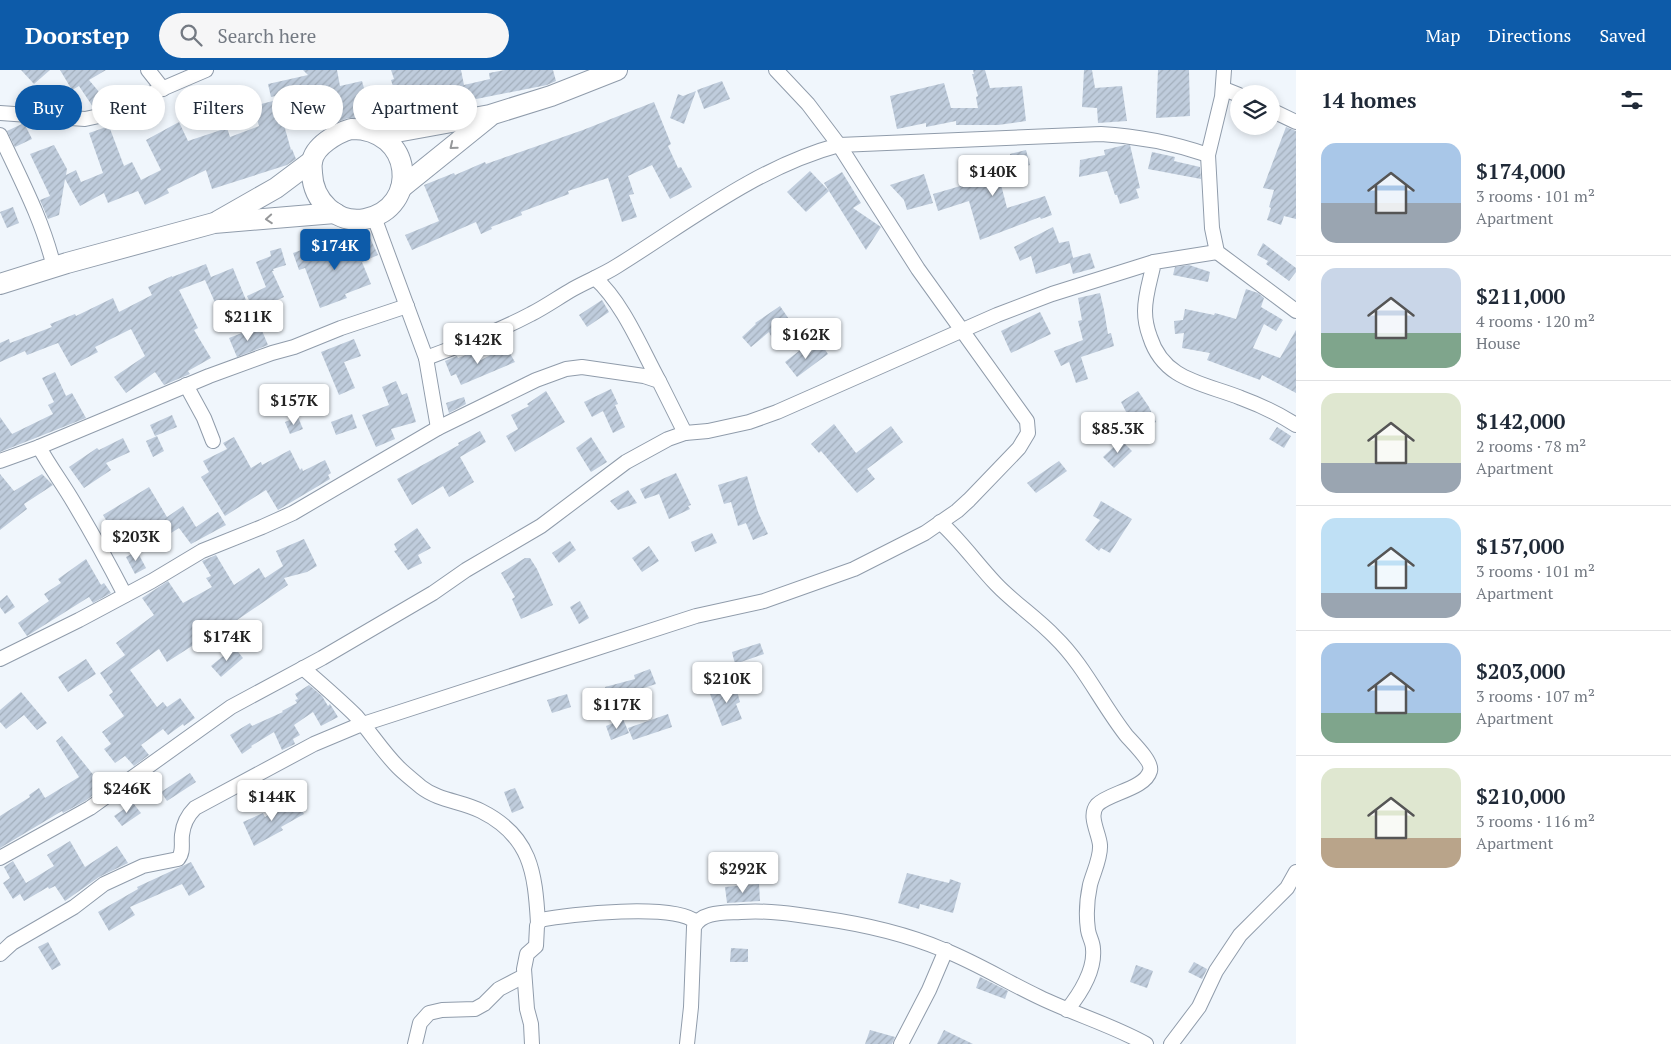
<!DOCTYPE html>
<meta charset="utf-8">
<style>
:root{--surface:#fff;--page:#f6f6f7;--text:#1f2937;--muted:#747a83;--line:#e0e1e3;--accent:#0d5ba9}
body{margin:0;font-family:"PT Serif",serif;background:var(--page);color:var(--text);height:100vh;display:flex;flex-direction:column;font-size:19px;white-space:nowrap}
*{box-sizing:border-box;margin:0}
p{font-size:16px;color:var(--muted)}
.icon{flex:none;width:28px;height:28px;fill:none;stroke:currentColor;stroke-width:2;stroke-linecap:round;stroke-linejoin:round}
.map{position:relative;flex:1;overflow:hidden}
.drawer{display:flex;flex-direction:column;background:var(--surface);width:375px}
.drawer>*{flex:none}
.guide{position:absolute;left:15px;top:15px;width:475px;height:45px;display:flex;gap:10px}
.tools{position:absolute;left:1230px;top:15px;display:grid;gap:10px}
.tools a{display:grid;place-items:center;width:50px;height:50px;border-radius:50%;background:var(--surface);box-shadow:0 2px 8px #0003;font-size:25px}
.price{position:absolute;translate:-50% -42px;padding:0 11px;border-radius:5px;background:#fff;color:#222;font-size:16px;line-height:32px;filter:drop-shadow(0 1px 2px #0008)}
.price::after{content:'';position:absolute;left:50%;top:30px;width:15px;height:11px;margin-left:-8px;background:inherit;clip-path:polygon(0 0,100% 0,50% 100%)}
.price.selected{background:var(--accent);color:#fff}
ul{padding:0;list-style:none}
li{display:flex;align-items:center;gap:15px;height:125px;padding:0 25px}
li+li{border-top:1px solid var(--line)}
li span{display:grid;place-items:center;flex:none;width:140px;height:100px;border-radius:15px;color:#555}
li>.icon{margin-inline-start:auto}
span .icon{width:60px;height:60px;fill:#fffc;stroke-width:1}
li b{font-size:21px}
h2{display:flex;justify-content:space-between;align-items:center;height:60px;padding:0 25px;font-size:21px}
.tag{padding:0 18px;border-radius:22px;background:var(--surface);box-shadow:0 2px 8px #0003;font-size:18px;line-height:45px}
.tag.selected{background:var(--accent);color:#fff}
header{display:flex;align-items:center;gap:30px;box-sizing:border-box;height:70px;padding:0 25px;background:var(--accent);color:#fff}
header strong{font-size:24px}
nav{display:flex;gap:28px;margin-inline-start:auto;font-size:18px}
.search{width:350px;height:45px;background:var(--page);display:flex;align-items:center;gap:12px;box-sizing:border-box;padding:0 18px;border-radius:28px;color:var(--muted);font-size:19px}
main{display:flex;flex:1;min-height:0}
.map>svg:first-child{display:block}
.building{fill:url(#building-hatch)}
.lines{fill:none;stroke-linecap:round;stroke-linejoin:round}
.street-casing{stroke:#909cab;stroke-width:16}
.secondary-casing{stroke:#909cab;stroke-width:22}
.street{stroke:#fff;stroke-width:14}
.secondary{stroke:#fff;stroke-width:20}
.oneway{stroke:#96989a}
</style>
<header>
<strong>Doorstep</strong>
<div class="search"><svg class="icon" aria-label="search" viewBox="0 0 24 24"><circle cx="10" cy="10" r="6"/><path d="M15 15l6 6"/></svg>Search here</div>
<nav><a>Map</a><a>Directions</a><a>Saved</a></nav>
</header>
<main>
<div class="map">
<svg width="1296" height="974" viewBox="0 0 1296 974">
<defs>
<pattern id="building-hatch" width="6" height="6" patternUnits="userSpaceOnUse" patternTransform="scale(1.25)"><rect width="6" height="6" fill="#bfccdc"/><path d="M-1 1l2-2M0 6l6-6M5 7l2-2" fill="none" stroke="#a3afbc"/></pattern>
</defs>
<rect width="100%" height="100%" fill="#f0f6fc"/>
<g class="building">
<polygon points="21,0 50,0 34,14"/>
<polygon points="60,0 106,0 89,10 105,29 93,37 79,16 72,20"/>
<polygon points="303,0 337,0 340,16 362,11 368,33 396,26 391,10 394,9 391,0 461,0 464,15 490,9 489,3 505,0 553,0 556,11 547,15 436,37 402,47 400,40 366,49 348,48 319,59 305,19 271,27 268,14 308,5"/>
<polygon points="973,0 985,0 990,18 1022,16 1026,51 998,55 956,55 956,51 926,57 926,53 897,59 890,26 944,13 951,38 978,38 976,27 978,26 972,4 974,4"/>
<polygon points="1084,0 1092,0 1095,18 1122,16 1127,51 1098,53 1097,38 1082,37"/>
<polygon points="1158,0 1189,0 1190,46 1156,48"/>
<polygon points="722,11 730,29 704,39 697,20"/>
<polygon points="696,21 684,54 670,48 678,24 683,26"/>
<polygon points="277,30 291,80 292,79 296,89 287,95 212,119 206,100 167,119 169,123 145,135 138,121 108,133 104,123 80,136 65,109 59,145 48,149 40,130 50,126 30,84 54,75 67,99 66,105 76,100 81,112 103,103 89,63 109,56 124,96 132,92 141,110 161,100 146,70 179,52 188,71 227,58 230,67 259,56 253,36"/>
<polygon points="654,32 671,74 668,76 678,98 681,97 692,117 670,129 652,95 628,106 634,124 629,125 637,147 622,152 608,108 568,121 569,124 521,142 522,145 491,157 492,159 481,164 476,152 412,180 405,165 439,151 424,115 454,103 455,105 485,92 486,94 583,60"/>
<polygon points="24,53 32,69 15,77 7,61"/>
<polygon points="1286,57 1296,61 1296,149 1284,146 1281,155 1267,150 1271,138 1269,137 1274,120 1263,118"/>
<polygon points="1125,75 1130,75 1140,118 1136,119 1139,128 1120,134 1117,125 1115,125 1107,101 1079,107 1080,90 1105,85 1104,80"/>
<polygon points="1026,80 1030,95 998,103 1007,138 1045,126 1052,145 1041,149 1040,147 980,170 969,131 938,141 933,124 964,115 960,101 981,96 980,92 1010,86 1010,84"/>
<polygon points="1152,82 1175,87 1174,91 1200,97 1201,109 1148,99"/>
<polygon points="810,101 829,121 806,142 787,122"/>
<polygon points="842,102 861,133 853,138 881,157 866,180 824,113"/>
<polygon points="924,104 933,133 907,140 904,130 890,115"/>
<polygon points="13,137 19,153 7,158 0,142"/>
<polygon points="1053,157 1059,173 1069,171 1073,188 1090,183 1095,198 1073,204 1070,193 1036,204 1031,186 1020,191 1014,177"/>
<polygon points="370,168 378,185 362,192 371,214 345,224 347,228 320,238 305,198 299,200 293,183 324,172 330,187 361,176 360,173"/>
<polygon points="1263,173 1296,198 1296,202 1289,211 1266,194 1268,191 1257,185"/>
<polygon points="281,178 286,195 273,199 274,201 272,201 284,227 254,241 247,226 266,217 256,192 271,186 270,181"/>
<polygon points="206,194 211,207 233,198 248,235 221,246 205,210 179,220 198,258 194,260 211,288 188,301 190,304 164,315 155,302 126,323 114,307 145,286 131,259 95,277 98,282 71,296 58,273 27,285 25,281 0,292 0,273 9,269 10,273 52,257 50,254 75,244 76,246 113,228 119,242 152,225 148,217 172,206 172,207"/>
<polygon points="1189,195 1210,202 1208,212 1173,205 1175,197"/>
<polygon points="1246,219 1258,223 1264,228 1261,237 1283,250 1276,261 1264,254 1253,278 1280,288 1296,260 1296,323 1262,305 1260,310 1207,290 1210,283 1182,278 1184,263 1175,264 1174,251 1183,250 1185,239 1214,245 1215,243 1236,249"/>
<polygon points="1100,223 1104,240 1108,264 1111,263 1114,276 1081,287 1088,309 1076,313 1069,292 1061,296 1054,281 1083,270 1078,251 1082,250 1078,228"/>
<polygon points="602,230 609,242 587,257 579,245"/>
<polygon points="780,236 793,255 772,268 769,262 751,277 742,267 756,254 755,253"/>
<polygon points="1040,242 1051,264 1011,283 1001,261"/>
<polygon points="260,256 268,275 237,287 229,268"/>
<polygon points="354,269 361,286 344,292 355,318 339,325 321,282"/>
<polygon points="821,274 828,284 797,307 785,292 804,277 809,283"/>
<polygon points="506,277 515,292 461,315 456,304 451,306 445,291 457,286 458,288 476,281 481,290"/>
<polygon points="55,302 66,326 72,323 86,348 0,382 0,347 12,364 53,344 48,335 54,332 42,308"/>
<polygon points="396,311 402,325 407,323 416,352 391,359 395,369 376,377 362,345 389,335 382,317"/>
<polygon points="611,319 618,334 615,335 625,357 613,363 603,341 592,347 584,332"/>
<polygon points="546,321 565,352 515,382 506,366 518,359 511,345 529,336 527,334"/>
<polygon points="1138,321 1149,337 1156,352 1136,361 1121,332"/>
<polygon points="464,327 466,334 449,343 446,333"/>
<polygon points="352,344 357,358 336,365 331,352"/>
<polygon points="172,345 177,357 155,366 150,355"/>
<polygon points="298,347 303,359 290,364 285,352"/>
<polygon points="834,354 856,383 891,356 903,372 867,399 875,409 857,423 821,381 819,383 811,374"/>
<polygon points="1277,357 1291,366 1284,378 1269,369"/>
<polygon points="480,361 486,372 460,387 474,412 449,427 443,416 412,435 397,409 459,375 458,373"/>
<polygon points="157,366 164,381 153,387 146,371"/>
<polygon points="234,367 251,398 261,392 262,395 290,380 300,400 302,398 303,401 325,390 331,403 328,405 330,409 278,440 266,420 225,446 201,407 209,402 203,391 227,379 223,373"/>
<polygon points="591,367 607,392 591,402 576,378"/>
<polygon points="123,368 130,382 106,393 111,400 84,418 69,397 97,378 99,380"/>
<polygon points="1121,370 1132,381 1114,398 1103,387"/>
<polygon points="1059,391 1067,401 1036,423 1027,413"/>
<polygon points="676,403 691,435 688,436 690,439 688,440 669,449 659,424 645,429 640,419"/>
<polygon points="0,404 14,421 42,404 53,415 24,434 27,439 0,460"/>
<polygon points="747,406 758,442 768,464 753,470 746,453 738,456 731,432 724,434 718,415"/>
<polygon points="149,417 167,447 183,436 196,457 218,442 226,455 191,474 179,458 163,468 156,457 122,477 103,445"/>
<polygon points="628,420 637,433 618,440 610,431"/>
<polygon points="1101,431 1132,449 1110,483 1101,478 1099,481 1085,470 1100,450 1093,446"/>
<polygon points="417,458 431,478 418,485 422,493 408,500 394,481 397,480 394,474"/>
<polygon points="712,463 717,473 695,482 691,472"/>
<polygon points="304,469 317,496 307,502 284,508 288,515 208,570 206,567 167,592 159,579 130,600 157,637 163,632 167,637 180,628 195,648 184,656 183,654 168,665 163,659 141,675 149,685 134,696 125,686 115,693 104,679 111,674 102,662 124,646 109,625 113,622 100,603 125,585 116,573 154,545 142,528 168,511 183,533 212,517 206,508 211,506 202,491 216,485 234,515 259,498 265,508 283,496 276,481"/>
<polygon points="570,471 576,480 559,493 552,483"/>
<polygon points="649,476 659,491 642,502 632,488"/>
<polygon points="137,481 146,498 135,504 126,487"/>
<polygon points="525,488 530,488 537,499 553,535 521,549 512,529 515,527 501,503"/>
<polygon points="86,489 101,515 104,513 111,523 93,533 89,527 27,566 18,553 49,531 44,524 61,513 58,509"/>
<polygon points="7,525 15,537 5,544 0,537 0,531"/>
<polygon points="580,531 589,548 579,554 570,537"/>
<polygon points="760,573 764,584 735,594 732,582"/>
<polygon points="234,577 243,588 221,607 211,596"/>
<polygon points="86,589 96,604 68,622 58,607"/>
<polygon points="650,599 656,614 609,629 605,617 635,609 634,605"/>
<polygon points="735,614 740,632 736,634 742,649 722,656 709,621"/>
<polygon points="309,615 322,626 328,636 330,634 338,647 321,656 313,642 294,655 300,665 293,669 295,674 282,680 274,662 251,676 252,677 242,684 230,665 250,653 252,656 283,642 282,641 297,633 295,630 298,629 295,624"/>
<polygon points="21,622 47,653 37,660 24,645 6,659 0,652 0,640"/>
<polygon points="567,624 571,637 552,643 547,630"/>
<polygon points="668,644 672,657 633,670 628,658"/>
<polygon points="623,649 629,663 611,670 606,656"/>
<polygon points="62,666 95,707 99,704 107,715 85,731 63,743 62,741 0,778 0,746 30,727 29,725 39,718 45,728 79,707 56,671"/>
<polygon points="190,703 196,712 167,731 161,722"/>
<polygon points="515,718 524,738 512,743 504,722"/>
<polygon points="295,729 304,744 281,757 283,760 254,776 243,752 263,743 265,747"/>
<polygon points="133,733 141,743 122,756 114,746"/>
<polygon points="70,771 85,797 117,776 128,793 99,807 65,831 55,816 49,819 48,817 24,831 20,824 13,829 3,813 10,808 4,797 13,791 26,813 54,796 47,785"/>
<polygon points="191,792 205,817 189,826 182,814 130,837 135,845 109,861 98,842 138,819 137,817"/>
<polygon points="907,803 949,813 950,809 961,813 953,843 920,834 919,839 898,833"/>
<polygon points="759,814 760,831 727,833 725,817"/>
<polygon points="48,872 61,895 52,900 38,877"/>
<polygon points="731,878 748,879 748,892 730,892"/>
<polygon points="1194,892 1207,899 1202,909 1188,902"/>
<polygon points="1136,895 1153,901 1147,918 1130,912"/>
<polygon points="980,907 1008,921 1005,929 976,918"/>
<polygon points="870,960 895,967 892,974 865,974"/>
<polygon points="944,960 973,974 937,974"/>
</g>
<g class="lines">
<g class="street-casing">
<g id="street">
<polyline points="148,0 163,19"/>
<polyline points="1224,0 1222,27 1208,85 1212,158 1217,182 1296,241"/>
<polyline points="1224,19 1239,25"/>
<polyline points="1271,40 1296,52"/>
<polyline points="0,43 85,49 99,46 206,0"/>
<path d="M0,65C21,110 42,149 54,197"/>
<polyline points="374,147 426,288 438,358"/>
<path d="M1217,182L1154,192C1151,208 1145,224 1145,241C1145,249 1147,259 1150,267C1164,311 1204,313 1241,328C1260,335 1279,344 1296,355"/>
<path d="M595,208C623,233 641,278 659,311"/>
<path d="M426,288C461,275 497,262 531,244C545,237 559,227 573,219C587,211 603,205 617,196C688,152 757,97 839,75L1101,64C1138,66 1173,73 1208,85"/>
<polyline points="186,315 204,348 213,371"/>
<path d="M39,377C50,397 63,414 74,433C92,463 109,494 125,525"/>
<polyline points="0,391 39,377 209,306 272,283 294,277 341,258 407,236"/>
<path d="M940,452C961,471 977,494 996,514C1014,533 1037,548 1055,567C1084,595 1101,633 1126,665C1132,672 1153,692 1150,701C1145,719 1108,723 1097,735C1088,746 1099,763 1100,775C1101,788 1093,803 1090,815C1087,829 1086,846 1088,860C1089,867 1093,872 1093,879C1095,900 1080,924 1067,940"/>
<polyline points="0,589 79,550 152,511 202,481 262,457 293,443 438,358 536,310 566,299 582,297 644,306 659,311 685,363"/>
<path d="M303,598C321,614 340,630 357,647C371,663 383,682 398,697C405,704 414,711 421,717C439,731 462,731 481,741C531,766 535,802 538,853"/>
<polyline points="0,788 90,738 231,637 322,588 433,523 466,500 541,456 626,392 668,369 685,363 708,361 749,352 777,342 997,245 1052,224 1154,192"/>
<path d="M0,884L12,873L74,837L104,814L143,796L178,789C184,782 181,774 182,765C183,755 188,745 195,738L314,674L357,656L696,546L764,531L854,499L925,463L957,441L969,430L1019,378L1028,363L1027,351L918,199L839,75L808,34L776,0"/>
<polyline points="415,974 420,953 429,943 442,940 475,939 484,934 499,919 524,906"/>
<path d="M532,974L531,954L527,939L524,899L527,884L536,876L537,856L540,850C570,844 674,833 696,852"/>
<path d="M687,974L691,937L694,857C702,841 724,843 741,842C767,840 794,844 820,848C863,854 904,863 944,880C977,893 1007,912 1039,927C1074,944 1112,955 1146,974"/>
<polyline points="901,974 929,920 946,880"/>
<polyline points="1171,974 1199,937 1216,901 1240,865 1287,818 1296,802"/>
</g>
</g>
<g class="secondary-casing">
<g id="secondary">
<path d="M351,59C413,58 421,138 365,149C337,154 313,131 312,103C312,100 311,96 312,92C314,76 337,63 351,59Z"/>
<polyline points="380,65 490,45 551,26 617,0"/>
<polyline points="401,118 489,47"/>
<polyline points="218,151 276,118 312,91"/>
<polyline points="0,214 67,193 214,153 335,143"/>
</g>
</g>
<use href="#street" class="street"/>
<use href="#secondary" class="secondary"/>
</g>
<defs><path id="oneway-chevron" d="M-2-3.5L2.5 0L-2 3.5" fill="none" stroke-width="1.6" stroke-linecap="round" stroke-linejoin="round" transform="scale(1.25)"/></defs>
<g class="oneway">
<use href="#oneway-chevron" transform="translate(453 76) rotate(141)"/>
<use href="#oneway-chevron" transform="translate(269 149) rotate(176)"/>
</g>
</svg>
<div class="tools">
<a><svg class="icon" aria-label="layers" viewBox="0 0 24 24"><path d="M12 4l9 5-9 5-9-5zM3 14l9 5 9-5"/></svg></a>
</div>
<b class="price" style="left:993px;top:127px">$140K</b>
<b class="price selected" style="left:335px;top:201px">$174K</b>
<b class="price" style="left:248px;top:272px">$211K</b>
<b class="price" style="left:806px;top:290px">$162K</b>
<b class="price" style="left:478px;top:295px">$142K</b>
<b class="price" style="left:294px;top:356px">$157K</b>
<b class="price" style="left:1118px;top:384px">$85.3K</b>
<b class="price" style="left:136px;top:492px">$203K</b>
<b class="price" style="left:227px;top:592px">$174K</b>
<b class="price" style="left:727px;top:634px">$210K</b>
<b class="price" style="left:617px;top:660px">$117K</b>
<b class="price" style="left:127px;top:744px">$246K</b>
<b class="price" style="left:272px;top:752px">$144K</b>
<b class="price" style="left:743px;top:824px">$292K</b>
<div class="guide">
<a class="tag selected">Buy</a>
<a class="tag">Rent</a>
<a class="tag">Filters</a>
<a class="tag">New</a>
<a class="tag">Apartment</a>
</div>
</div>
<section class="drawer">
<h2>14 homes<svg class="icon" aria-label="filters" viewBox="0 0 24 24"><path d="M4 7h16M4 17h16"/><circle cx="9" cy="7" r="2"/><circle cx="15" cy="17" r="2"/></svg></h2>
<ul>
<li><span style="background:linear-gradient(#a9c7e8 60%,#9aa5b1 0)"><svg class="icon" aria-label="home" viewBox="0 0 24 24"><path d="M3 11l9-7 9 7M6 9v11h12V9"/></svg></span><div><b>$174,000</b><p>3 rooms · 101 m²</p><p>Apartment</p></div></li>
<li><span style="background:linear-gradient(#c9d6e8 65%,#7fa58c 0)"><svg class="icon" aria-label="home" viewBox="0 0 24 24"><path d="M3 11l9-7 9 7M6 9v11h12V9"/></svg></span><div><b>$211,000</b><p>4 rooms · 120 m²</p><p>House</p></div></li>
<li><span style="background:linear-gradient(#dfe7d0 70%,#9aa5b1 0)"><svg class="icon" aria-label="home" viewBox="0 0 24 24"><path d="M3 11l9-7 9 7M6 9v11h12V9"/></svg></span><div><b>$142,000</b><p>2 rooms · 78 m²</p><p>Apartment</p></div></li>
<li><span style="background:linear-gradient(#bfe0f5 75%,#9aa5b1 0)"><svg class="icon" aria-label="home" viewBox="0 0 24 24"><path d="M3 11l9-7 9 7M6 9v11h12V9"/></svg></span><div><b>$157,000</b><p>3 rooms · 101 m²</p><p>Apartment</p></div></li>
<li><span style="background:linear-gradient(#a9c7e8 70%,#7fa58c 0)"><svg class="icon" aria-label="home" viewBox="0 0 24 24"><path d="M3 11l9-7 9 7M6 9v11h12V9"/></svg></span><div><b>$203,000</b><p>3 rooms · 107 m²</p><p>Apartment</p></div></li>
<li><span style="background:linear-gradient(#dfe7d0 70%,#b9a48a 0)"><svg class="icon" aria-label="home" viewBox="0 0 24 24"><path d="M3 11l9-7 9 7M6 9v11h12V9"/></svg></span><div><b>$210,000</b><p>3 rooms · 116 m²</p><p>Apartment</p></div></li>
</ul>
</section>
</main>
